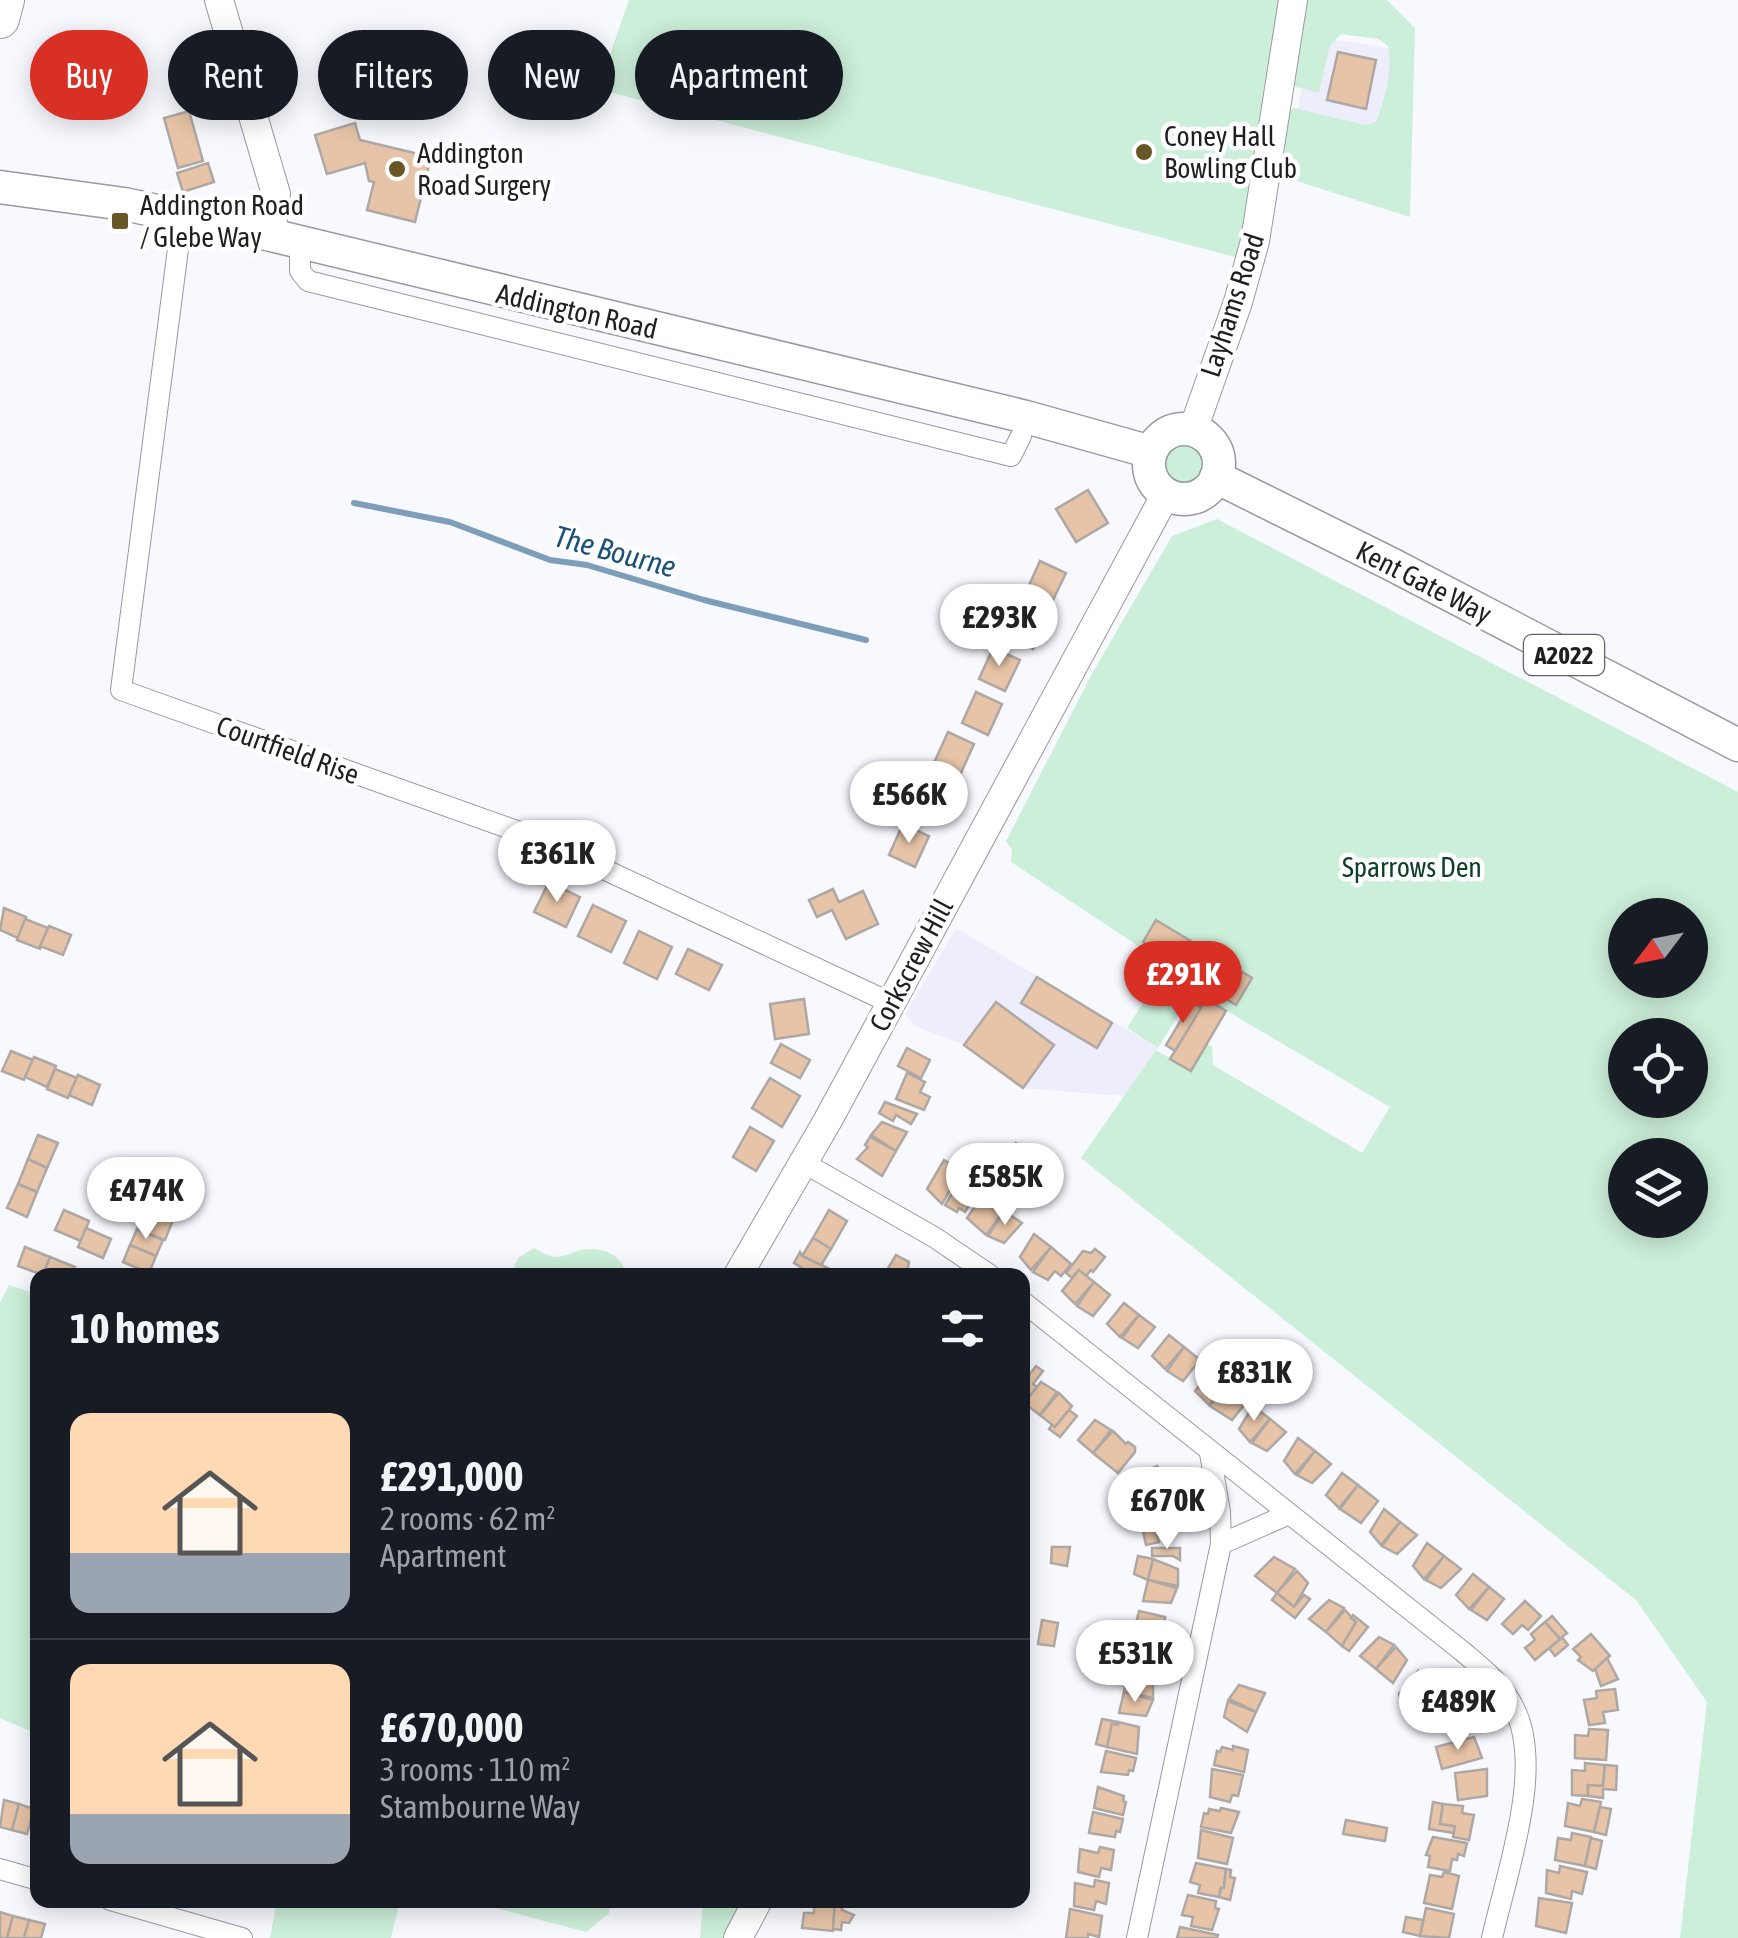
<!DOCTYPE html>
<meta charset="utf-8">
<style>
:root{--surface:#171b24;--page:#242831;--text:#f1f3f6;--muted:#9ea1a6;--line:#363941;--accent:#d93025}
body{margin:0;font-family:"Asap Condensed",sans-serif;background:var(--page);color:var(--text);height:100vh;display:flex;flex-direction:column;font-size:38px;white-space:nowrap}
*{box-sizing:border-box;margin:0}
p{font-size:32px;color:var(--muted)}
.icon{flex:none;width:55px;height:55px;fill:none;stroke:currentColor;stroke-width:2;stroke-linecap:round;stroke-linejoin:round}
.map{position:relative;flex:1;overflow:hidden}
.side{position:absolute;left:30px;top:1268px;width:1000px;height:640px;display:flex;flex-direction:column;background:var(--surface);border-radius:20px;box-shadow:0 5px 25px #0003}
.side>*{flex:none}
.top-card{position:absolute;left:30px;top:30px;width:1000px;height:90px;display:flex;gap:20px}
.needle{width:65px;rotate:238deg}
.buttons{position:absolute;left:1608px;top:898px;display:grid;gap:20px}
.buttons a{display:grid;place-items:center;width:100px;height:100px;border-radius:50%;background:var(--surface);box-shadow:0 5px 25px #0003;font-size:50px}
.price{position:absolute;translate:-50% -85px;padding:0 22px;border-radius:35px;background:#fff;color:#222;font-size:32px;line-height:65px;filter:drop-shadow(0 2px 5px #0008)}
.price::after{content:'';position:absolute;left:50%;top:60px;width:30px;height:22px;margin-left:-15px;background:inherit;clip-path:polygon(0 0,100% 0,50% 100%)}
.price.selected{background:var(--accent);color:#fff}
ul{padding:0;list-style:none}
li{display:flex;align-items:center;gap:30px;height:250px;padding:0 40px}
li+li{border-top:2px solid var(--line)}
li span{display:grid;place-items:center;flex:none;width:280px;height:200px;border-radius:20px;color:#555}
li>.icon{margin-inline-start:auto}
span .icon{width:120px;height:120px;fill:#fffc;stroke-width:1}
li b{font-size:42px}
h2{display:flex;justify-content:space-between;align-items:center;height:120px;padding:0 40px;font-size:42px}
.tag{padding:0 35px;border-radius:45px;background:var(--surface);box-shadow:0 5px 25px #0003;font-size:35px;line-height:90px}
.tag.selected{background:var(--accent);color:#fff}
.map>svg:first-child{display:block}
.built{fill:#ededfc}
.green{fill:#ccefd9;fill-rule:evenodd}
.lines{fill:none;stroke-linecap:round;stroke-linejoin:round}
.stream{stroke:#7c9eb9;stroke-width:6}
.building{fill:#e7c4a7;stroke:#aea8a4;stroke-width:2.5}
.street-casing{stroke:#99999f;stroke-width:22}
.secondary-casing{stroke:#99999f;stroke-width:30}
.primary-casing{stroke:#99999f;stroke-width:35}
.highway-casing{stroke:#99999f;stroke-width:40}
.street{stroke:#fff;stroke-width:20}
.secondary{stroke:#fff;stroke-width:28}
.primary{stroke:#fff;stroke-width:32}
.highway{stroke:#fff;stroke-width:38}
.poi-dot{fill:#665724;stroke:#fff;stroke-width:4}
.labels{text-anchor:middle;stroke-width:9;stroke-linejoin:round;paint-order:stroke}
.shield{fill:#fff;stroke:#626264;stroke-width:2.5}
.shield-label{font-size:25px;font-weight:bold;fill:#1f1f22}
.poi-label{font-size:28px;fill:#1f1f22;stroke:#fff;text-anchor:start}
.street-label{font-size:28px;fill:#1f1f22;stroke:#fff}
.park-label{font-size:28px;fill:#0f4128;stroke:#fff}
.water-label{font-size:30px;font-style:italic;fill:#1b5278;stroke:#fff}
</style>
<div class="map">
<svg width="1738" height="1938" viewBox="0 0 1738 1938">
<rect width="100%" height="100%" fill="#f8f8ff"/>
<g class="built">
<polygon points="1310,36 1406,51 1389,157 1293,141"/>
<polygon points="956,928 1158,1048 1124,1096 1023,1088 965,1045 917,1027 905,1015"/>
</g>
<g class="green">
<polygon points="629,0 1283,0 1239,258 598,89"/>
<path d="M1306,0H1387L1415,28L1410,217L1284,177L1286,113L1294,108L1365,125L1376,122C1385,101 1393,68 1388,46L1378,39L1341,34L1330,45L1319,93L1292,86Z"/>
<circle cx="1183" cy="463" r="19"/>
<path d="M1217,519L1738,792V1938H1680L1707,1702L1636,1600L1081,1158L1156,1050L1191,1071L1207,1044L1212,1046L1213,1065L1362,1153L1390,1107L1193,991L1158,1048L1127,1028L1167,965L1011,862L1012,850L1006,841L1094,670L1172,536ZM1625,915H1690V980H1625ZM1625,1035H1690V1100H1625ZM1625,1155H1690V1220H1625Z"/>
<path d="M534,1248C540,1251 550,1257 557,1257C565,1257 574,1251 581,1250C602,1247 622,1253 626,1275H511L518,1258Z"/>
<polygon points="9,1285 37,1294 37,1734 0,1718 0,1303"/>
<polygon points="277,1900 400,1900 391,1938 270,1938"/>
<polygon points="466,1900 610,1900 609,1913 586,1932"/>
<polygon points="703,1900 746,1900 725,1938 700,1938"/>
</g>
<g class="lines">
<polyline class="stream" points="354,503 450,522 550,560 587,565 704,600 866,640"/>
</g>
<g class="building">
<polygon points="1338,52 1376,60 1366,109 1327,100"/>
<polygon points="189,111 203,161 178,168 164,118"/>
<polygon points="355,123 360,140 431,157 415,222 367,210 374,182 369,181 365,163 327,174 315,135"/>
<polygon points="208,163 214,182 183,192 177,173"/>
<polygon points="1088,490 1108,523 1076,542 1056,509"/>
<polygon points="1040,561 1066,573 1051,604 1026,592"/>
<polygon points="1022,606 1047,618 1033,649 1007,637"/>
<polygon points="993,648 1020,660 1005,691 979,679"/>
<polygon points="976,692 1002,704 988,735 962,723"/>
<polygon points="948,732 974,744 960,775 934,763"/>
<polygon points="928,780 953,792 939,823 913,811"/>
<polygon points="903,824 929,836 915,867 889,855"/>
<polygon points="549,882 580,897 566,927 534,912"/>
<polygon points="833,889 839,902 863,891 878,924 846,939 832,910 817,917 809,900"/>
<polygon points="593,905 626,921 611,952 578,936"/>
<polygon points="4,908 26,917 18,938 0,930"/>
<polygon points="25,919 48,928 40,949 17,940"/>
<polygon points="1156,920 1252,978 1236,1005 1178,970 1182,964 1143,942"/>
<polygon points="49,926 71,935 63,955 40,946"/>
<polygon points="639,931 672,947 657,979 624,963"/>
<polygon points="688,949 722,965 709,990 676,974"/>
<polygon points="1037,977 1112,1023 1097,1048 1021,1003"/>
<polygon points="804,999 809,1034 775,1039 770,1004"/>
<polygon points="1206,999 1226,1011 1191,1071 1170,1059"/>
<polygon points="996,1002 1054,1045 1023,1088 964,1045"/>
<polygon points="1192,1002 1201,1008 1175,1051 1166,1045"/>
<polygon points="781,1044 810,1060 800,1078 771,1063"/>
<polygon points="907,1048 930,1060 921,1078 898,1066"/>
<polygon points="11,1051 33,1060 24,1080 2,1071"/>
<polygon points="34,1057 56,1066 47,1087 25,1077"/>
<polygon points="55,1069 77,1078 68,1098 47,1089"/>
<polygon points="907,1073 925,1082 920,1092 930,1097 924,1110 896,1099"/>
<polygon points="78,1075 100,1085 92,1105 69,1095"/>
<polygon points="770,1078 800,1096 782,1127 752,1108"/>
<polygon points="885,1102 917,1114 911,1124 896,1115 893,1121 879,1113"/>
<polygon points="882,1122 907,1132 896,1151 871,1135"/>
<polygon points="750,1127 774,1141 756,1171 733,1157"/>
<polygon points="38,1135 58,1143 47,1168 28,1159"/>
<polygon points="870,1137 896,1151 882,1176 857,1159 868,1147 865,1145"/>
<polygon points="1016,1143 1031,1152 1022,1167 1007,1158"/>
<polygon points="28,1159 47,1168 37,1192 18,1184"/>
<polygon points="944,1160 961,1171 942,1204 927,1189"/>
<polygon points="964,1173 982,1183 965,1212 959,1208 957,1212 945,1205"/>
<polygon points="18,1184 37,1192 27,1217 7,1208"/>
<polygon points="987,1188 1009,1203 1004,1211 982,1196"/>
<polygon points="982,1196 1004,1211 986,1235 967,1218"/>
<polygon points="155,1207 175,1215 165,1240 144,1232"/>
<polygon points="64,1210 89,1221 81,1241 55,1230"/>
<polygon points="829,1210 847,1221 831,1249 813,1238"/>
<polygon points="1004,1211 1022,1223 1004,1243 988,1236"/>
<polygon points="86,1228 111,1239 103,1258 78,1247"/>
<polygon points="137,1229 163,1240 156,1256 130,1245"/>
<polygon points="1034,1234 1051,1247 1031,1270 1020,1257"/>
<polygon points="813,1238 831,1249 820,1267 802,1256"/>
<polygon points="130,1245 156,1256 149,1273 123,1262"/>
<polygon points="25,1247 50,1257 43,1275 18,1266"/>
<polygon points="1051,1247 1071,1264 1061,1276 1055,1271 1048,1280 1033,1272"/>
<polygon points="1095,1249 1105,1257 1093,1272 1091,1270 1086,1276 1079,1270 1072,1278 1066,1273 1083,1251 1091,1253"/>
<polygon points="800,1252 802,1256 828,1268 824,1275 813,1275 794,1263"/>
<polygon points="896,1255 909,1262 907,1272 913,1275 884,1275"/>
<polygon points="50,1257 75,1267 71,1275 43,1275"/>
<polygon points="1079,1270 1094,1282 1075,1304 1062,1291"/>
<polygon points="1094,1282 1110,1295 1093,1316 1077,1306"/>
<polygon points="1124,1303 1139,1315 1120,1337 1107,1324"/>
<polygon points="1139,1315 1155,1327 1138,1348 1122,1338"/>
<polygon points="1169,1335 1184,1347 1165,1369 1152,1356"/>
<polygon points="1184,1347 1200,1360 1183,1381 1167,1371"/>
<polygon points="1036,1366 1043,1371 1033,1384 1037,1387 1026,1401 1022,1398 1022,1384"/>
<polygon points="1213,1370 1228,1383 1209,1405 1195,1391"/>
<polygon points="1041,1382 1057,1392 1040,1415 1024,1403"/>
<polygon points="1228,1383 1249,1399 1232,1420 1210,1406"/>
<polygon points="1059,1393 1072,1406 1055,1427 1040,1415"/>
<polygon points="1253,1406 1270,1419 1250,1442 1239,1429"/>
<polygon points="1069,1410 1077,1416 1060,1437 1049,1429 1052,1425 1055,1427"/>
<polygon points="1270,1419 1286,1432 1267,1451 1252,1443"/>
<polygon points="1095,1420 1111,1430 1093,1453 1078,1440"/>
<polygon points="1113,1431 1126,1444 1128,1442 1135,1447 1135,1452 1118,1473 1093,1453"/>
<polygon points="1298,1438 1315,1451 1295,1474 1284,1461"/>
<polygon points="1315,1451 1331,1464 1312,1483 1297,1475"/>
<polygon points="1157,1466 1160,1471 1163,1470 1169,1481 1143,1496 1133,1477"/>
<polygon points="1342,1473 1358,1485 1339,1508 1326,1495"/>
<polygon points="1358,1485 1378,1501 1361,1523 1340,1509"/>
<polygon points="1180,1509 1181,1528 1155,1536 1150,1515"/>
<polygon points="1384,1509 1400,1522 1381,1545 1370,1532"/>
<polygon points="1150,1515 1159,1542 1146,1545 1140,1517"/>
<polygon points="1400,1522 1417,1535 1397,1554 1382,1546"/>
<polygon points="1427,1543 1444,1556 1424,1579 1413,1566"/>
<polygon points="1052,1547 1070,1547 1067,1566 1051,1563"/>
<polygon points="1152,1548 1180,1548 1180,1560 1173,1556 1152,1556"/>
<polygon points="1138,1556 1153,1559 1148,1580 1134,1574"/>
<polygon points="1444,1556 1461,1569 1441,1588 1426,1580"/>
<polygon points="1274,1557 1295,1569 1277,1593 1255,1576"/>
<polygon points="1153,1559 1178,1569 1178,1586 1148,1580"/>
<polygon points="1297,1571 1308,1583 1294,1607 1277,1593"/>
<polygon points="1473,1574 1489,1587 1469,1609 1456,1595"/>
<polygon points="1148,1580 1177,1588 1171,1603 1143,1601"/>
<polygon points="1489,1587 1504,1599 1487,1620 1471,1610"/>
<polygon points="1277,1593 1294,1607 1304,1595 1310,1599 1295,1618 1272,1600"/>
<polygon points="1329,1600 1344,1608 1326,1632 1309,1619"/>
<polygon points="1525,1601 1541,1616 1528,1630 1522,1625 1513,1634 1502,1624"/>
<polygon points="1345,1610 1356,1622 1342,1646 1326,1632"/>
<polygon points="1139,1611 1165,1617 1163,1641 1133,1636"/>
<polygon points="1353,1615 1368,1627 1349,1651 1342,1646 1356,1622 1351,1618"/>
<polygon points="1552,1616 1567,1633 1562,1637 1568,1645 1555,1656 1549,1648 1560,1639 1545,1622"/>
<polygon points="1042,1620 1058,1623 1054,1646 1038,1644"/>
<polygon points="1545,1622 1560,1639 1535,1660 1525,1648 1535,1640 1531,1634"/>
<polygon points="1591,1634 1610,1656 1593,1671 1578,1660 1581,1657 1573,1649"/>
<polygon points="1133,1636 1163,1643 1156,1659 1129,1657"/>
<polygon points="1379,1637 1394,1645 1376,1669 1360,1656"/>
<polygon points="1396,1647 1407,1660 1393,1683 1376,1669"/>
<polygon points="1607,1658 1618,1679 1601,1686 1595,1669"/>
<polygon points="1418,1671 1433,1692 1427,1696 1432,1704 1412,1718 1404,1709 1399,1694"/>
<polygon points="1128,1672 1153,1681 1153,1698 1124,1692"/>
<polygon points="1239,1685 1265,1693 1256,1712 1229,1699"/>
<polygon points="1615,1689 1618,1710 1603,1712 1605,1723 1589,1725 1584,1700 1597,1698 1596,1691"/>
<polygon points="1124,1692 1153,1700 1146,1716 1119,1713"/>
<polygon points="1449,1695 1458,1708 1449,1714 1455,1722 1440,1729 1427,1712"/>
<polygon points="1228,1701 1256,1712 1247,1732 1224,1717"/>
<polygon points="1102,1719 1118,1722 1118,1725 1112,1724 1107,1747 1096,1744"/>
<polygon points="1118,1722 1139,1727 1137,1754 1107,1747 1112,1724 1118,1725"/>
<polygon points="1589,1729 1608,1730 1606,1760 1575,1758 1575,1735 1588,1736"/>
<polygon points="1474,1737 1482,1758 1442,1769 1436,1747"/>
<polygon points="1233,1746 1248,1750 1244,1772 1214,1765 1217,1751 1220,1752 1222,1747 1233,1750"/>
<polygon points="1106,1751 1136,1758 1133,1771 1129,1770 1128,1775 1101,1772"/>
<polygon points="1585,1763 1605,1765 1603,1786 1588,1785 1588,1796 1572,1795 1572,1770 1585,1771"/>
<polygon points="1605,1765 1617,1766 1616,1790 1603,1789 1603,1798 1588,1796 1588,1785 1603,1786"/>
<polygon points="1212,1769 1243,1775 1238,1796 1232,1795 1230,1802 1210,1797"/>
<polygon points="1487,1769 1487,1796 1458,1800 1455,1773"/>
<polygon points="1098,1787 1124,1796 1123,1801 1126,1802 1123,1815 1094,1808"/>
<polygon points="1582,1799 1601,1802 1594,1832 1565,1826 1568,1803 1580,1806"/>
<polygon points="4,1800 19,1804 12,1830 0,1827"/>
<polygon points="1433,1802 1443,1804 1440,1824 1455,1826 1454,1833 1429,1829"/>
<polygon points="19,1804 34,1809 27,1834 12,1830"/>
<polygon points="1443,1804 1463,1806 1462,1813 1474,1815 1469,1840 1453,1837 1455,1826 1440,1824"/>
<polygon points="1600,1807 1611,1809 1606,1835 1594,1832"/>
<polygon points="1221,1808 1239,1812 1231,1833 1201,1827 1204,1813 1208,1814 1209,1809 1220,1811"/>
<polygon points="1093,1812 1123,1819 1120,1832 1116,1831 1115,1837 1089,1833"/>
<polygon points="1346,1820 1387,1828 1385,1841 1343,1834"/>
<polygon points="1201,1830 1233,1838 1227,1864 1198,1858"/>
<polygon points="1572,1833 1591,1837 1585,1866 1555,1860 1558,1838 1571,1840"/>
<polygon points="1433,1837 1467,1843 1464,1856 1458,1854 1457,1860 1452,1859 1450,1871 1428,1867 1430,1856 1426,1855"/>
<polygon points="1591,1838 1602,1841 1596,1869 1585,1866"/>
<polygon points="1100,1847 1114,1850 1111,1870 1101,1868 1099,1877 1078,1872 1080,1849 1098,1853"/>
<polygon points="1196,1863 1226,1869 1224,1888 1221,1888 1219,1897 1198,1893 1200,1885 1190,1882"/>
<polygon points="1560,1866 1587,1872 1582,1894 1572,1891 1571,1899 1546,1893 1547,1870 1559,1873"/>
<polygon points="1226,1869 1231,1870 1230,1877 1235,1878 1230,1900 1219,1897 1221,1888 1224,1888"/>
<polygon points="1444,1872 1459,1876 1452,1909 1424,1903 1430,1875 1442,1877"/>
<polygon points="1095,1880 1109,1883 1106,1904 1096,1901 1094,1910 1074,1906 1075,1883 1094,1887"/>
<polygon points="1188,1895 1216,1901 1215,1908 1219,1909 1212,1930 1191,1926 1193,1917 1182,1915"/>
<polygon points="1539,1898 1572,1903 1566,1933 1536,1926"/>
<polygon points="814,1900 835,1901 833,1931 802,1928 804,1913 814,1913"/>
<polygon points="835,1901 843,1902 842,1910 854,1915 849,1923 842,1922 841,1930 833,1929"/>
<polygon points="1426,1908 1454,1914 1449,1938 1420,1936"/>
<polygon points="1070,1909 1102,1916 1099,1937 1088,1934 1088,1938 1066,1938"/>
<polygon points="0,1912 13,1916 7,1938 0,1938"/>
<polygon points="13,1916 29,1920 24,1938 7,1938"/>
<polygon points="1406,1917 1423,1920 1420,1936 1403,1932"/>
<polygon points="29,1920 45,1924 41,1938 24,1938"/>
<polygon points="1180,1927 1218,1935 1217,1938 1177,1938"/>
</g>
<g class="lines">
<g class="street-casing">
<g id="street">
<polyline points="182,218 121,690 539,839 891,1003"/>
<polyline points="300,244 300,271 308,281 1011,456 1021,436"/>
<polyline points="804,1163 934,1237 990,1275"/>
<path d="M1022,1301L1462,1651C1482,1668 1502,1683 1514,1708C1545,1767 1506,1875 1492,1938"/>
<polyline points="1221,1544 1289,1514"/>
<polyline points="0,1869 38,1880"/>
<polyline points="110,1900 242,1938"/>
<polyline points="1137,1938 1221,1544 1220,1512 1210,1453"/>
</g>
</g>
<g class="secondary-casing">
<g id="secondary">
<polyline points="219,0 276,194 271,235"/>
<polyline points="1193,430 1238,302 1255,241 1293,0"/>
<polyline points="738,1275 828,1120 1166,494"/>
<polyline points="738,1938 758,1900"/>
</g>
</g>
<g class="primary-casing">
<g id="primary">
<polyline points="0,187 124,204 271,235 1026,417 1151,452"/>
<circle cx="1184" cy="464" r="35"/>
<polyline points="1216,477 1391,564 1738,745"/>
</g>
</g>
<g class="highway-casing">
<polyline id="highway" points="0,19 5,0"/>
</g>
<use href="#street" class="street"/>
<use href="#secondary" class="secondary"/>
<use href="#primary" class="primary"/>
<use href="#highway" class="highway"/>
</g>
<g class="poi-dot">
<circle cx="1144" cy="152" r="10"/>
<circle cx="397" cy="169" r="10"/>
<rect x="110" y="211" width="20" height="20" rx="5"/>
</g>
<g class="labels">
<rect class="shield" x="1524" y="635" width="80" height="40" rx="8"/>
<g class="shield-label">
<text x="1564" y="664">A2022</text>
</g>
<g class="poi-label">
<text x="1164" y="146">Coney Hall<tspan x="1164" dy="32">Bowling Club</tspan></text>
<text x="417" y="163">Addington<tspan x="417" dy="32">Road Surgery</tspan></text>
<text x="140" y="215">Addington Road<tspan x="140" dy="32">/ Glebe Way</tspan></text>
</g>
<g class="street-label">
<text transform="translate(1232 305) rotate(-72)" y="10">Layhams Road</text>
<text transform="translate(577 311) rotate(13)" y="10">Addington Road</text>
<text transform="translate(1424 582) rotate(27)" y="10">Kent Gate Way</text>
<text transform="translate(288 750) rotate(20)" y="10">Courtfield Rise</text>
<text transform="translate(911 965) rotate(-62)" y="10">Corkscrew Hill</text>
</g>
<g class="park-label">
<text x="1412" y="877">Sparrows Den</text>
</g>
<g class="water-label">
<text transform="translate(615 552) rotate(15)" y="10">The Bourne</text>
</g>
</g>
</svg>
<div class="buttons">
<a><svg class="needle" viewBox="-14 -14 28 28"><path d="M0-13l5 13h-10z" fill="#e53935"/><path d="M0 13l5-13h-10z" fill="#9ea1a6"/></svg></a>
<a><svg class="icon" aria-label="locate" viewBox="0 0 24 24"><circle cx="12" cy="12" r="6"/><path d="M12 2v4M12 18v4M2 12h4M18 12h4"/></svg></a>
<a><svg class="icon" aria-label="layers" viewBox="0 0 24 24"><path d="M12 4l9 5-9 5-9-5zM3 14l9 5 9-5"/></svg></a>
</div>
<b class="price" style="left:999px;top:669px">£293K</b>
<b class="price" style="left:909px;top:846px">£566K</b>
<b class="price" style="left:557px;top:905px">£361K</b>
<b class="price selected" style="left:1183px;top:1026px">£291K</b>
<b class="price" style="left:1005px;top:1228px">£585K</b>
<b class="price" style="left:146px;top:1242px">£474K</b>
<b class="price" style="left:1254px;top:1424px">£831K</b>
<b class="price" style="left:1167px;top:1552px">£670K</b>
<b class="price" style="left:1135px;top:1705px">£531K</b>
<b class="price" style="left:1458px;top:1753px">£489K</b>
<div class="top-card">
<a class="tag selected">Buy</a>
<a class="tag">Rent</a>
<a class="tag">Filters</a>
<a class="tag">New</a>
<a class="tag">Apartment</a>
</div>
<section class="side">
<h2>10 homes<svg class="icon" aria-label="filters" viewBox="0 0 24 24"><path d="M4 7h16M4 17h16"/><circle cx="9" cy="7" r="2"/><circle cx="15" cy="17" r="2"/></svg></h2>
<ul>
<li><span style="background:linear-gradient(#ffd9b3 70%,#9aa5b1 0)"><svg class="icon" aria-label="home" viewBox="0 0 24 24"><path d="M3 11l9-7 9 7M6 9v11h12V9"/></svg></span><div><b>£291,000</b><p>2 rooms · 62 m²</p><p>Apartment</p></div></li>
<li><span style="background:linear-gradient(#ffd9b3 75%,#9aa5b1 0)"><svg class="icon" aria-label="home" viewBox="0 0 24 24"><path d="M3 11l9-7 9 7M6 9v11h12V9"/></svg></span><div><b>£670,000</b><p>3 rooms · 110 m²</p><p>Stambourne Way</p></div></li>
</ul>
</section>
</div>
